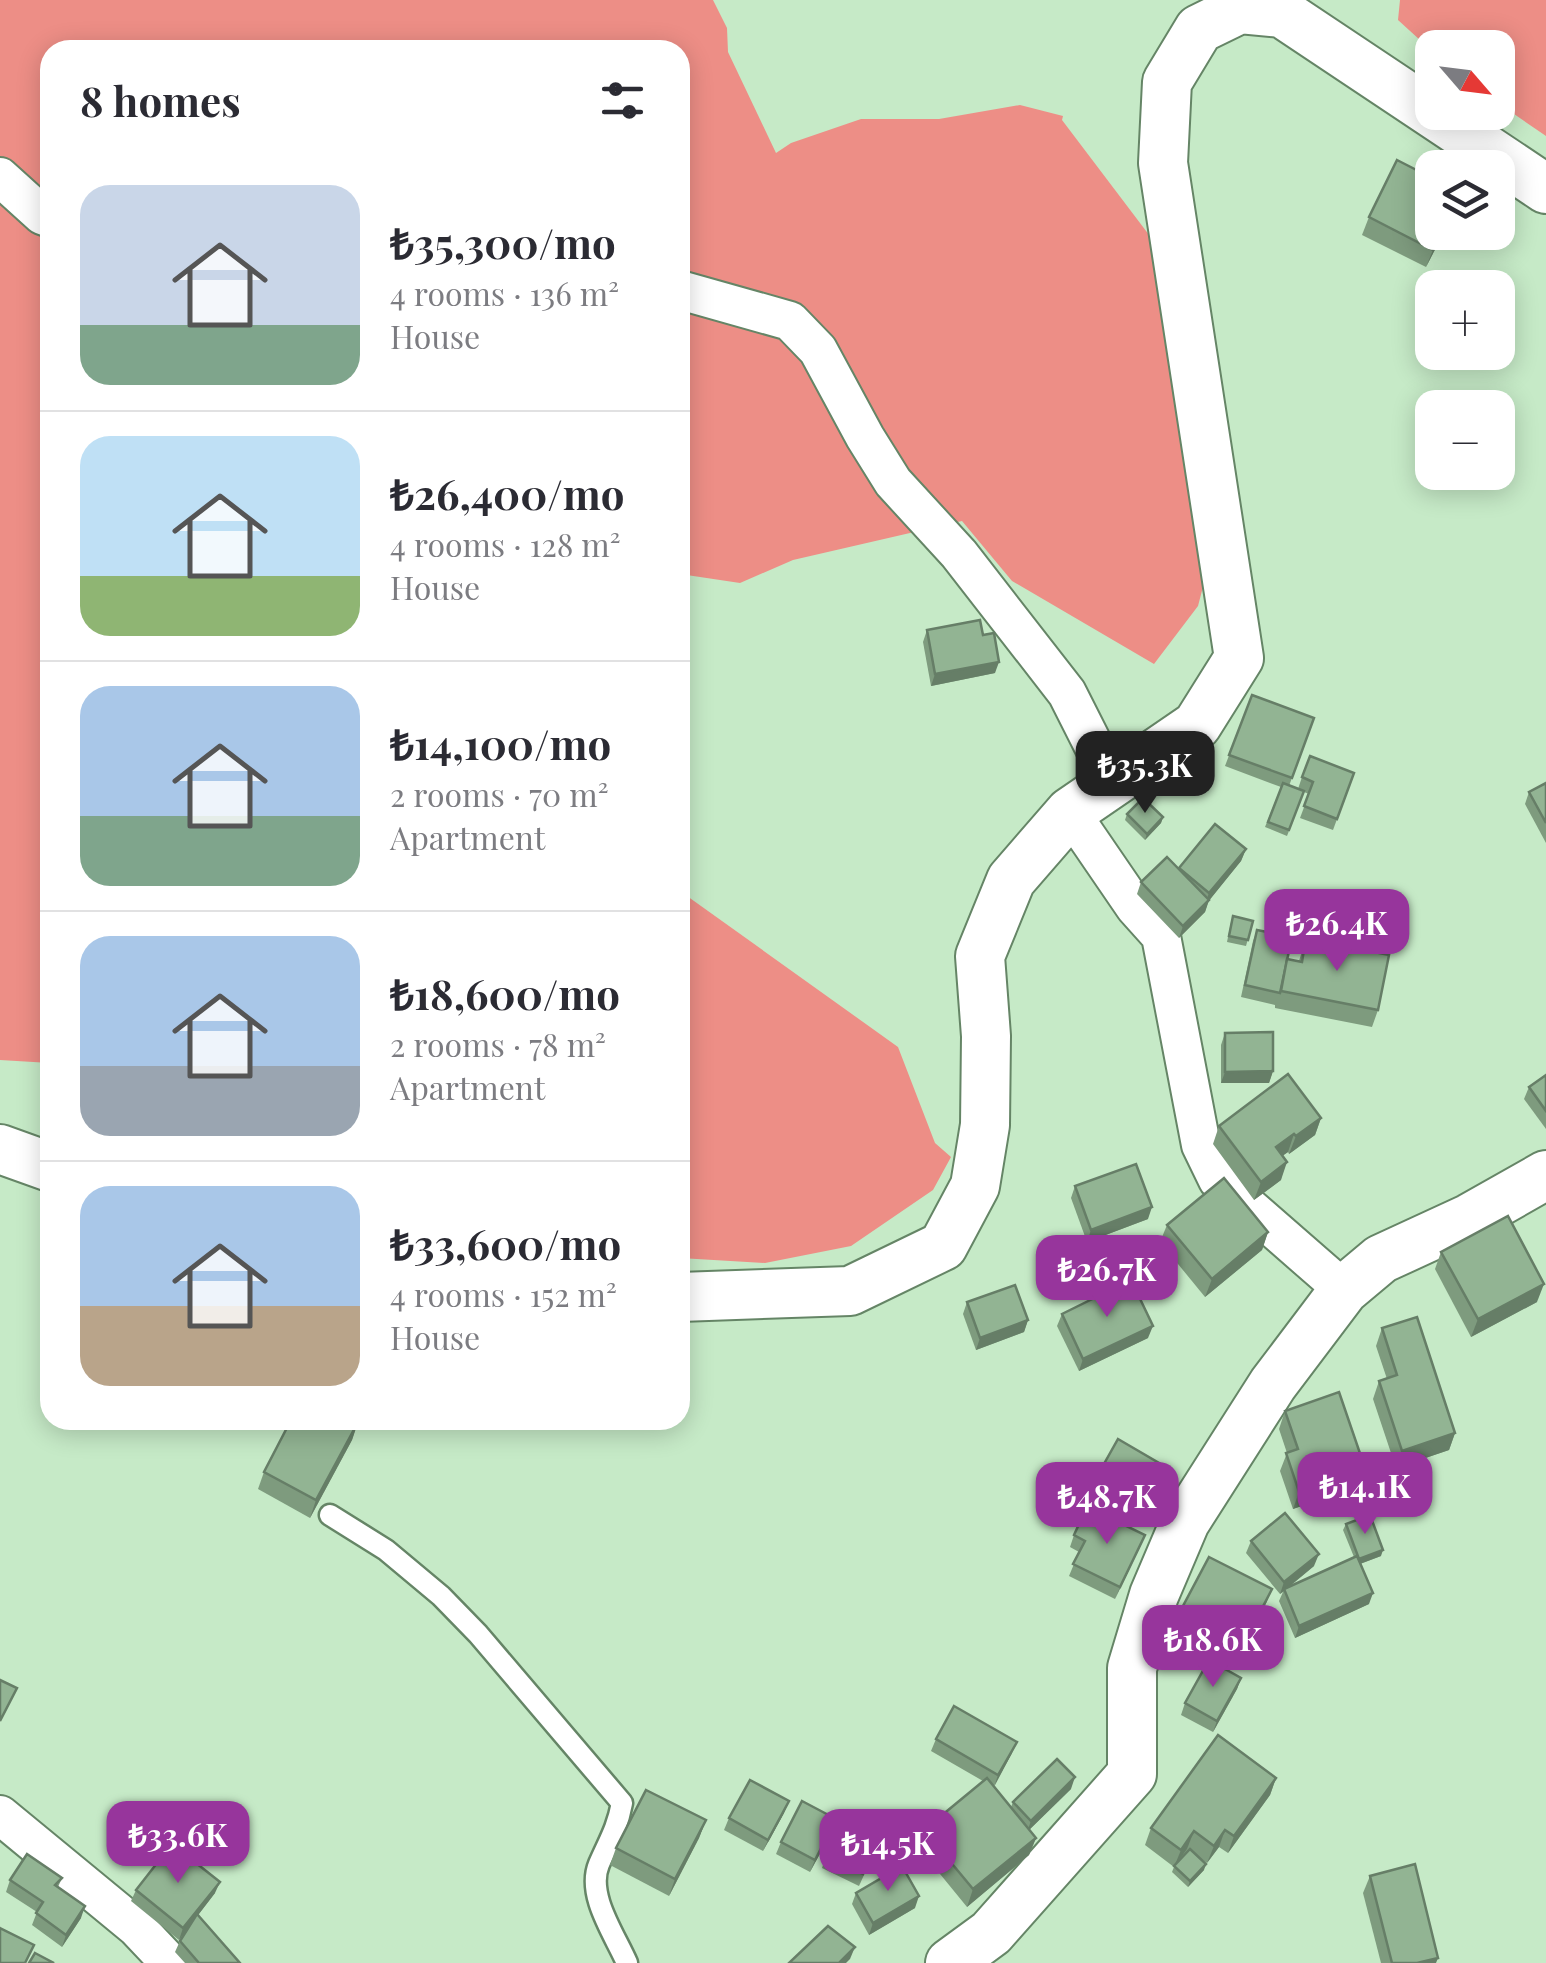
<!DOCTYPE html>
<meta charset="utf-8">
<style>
:root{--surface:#fff;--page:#f7f7f7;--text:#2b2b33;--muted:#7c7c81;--line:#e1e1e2;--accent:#97359c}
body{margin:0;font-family:"Playfair Display",serif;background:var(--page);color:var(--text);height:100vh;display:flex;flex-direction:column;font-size:38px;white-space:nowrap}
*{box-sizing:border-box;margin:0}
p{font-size:32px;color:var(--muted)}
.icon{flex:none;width:55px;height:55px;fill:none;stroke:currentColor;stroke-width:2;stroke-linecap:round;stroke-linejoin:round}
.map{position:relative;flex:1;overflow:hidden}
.panel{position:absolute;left:40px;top:40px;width:650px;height:1390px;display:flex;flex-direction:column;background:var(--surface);border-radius:30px;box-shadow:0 5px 25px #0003}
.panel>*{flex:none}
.needle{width:65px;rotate:118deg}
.fabs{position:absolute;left:1415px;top:30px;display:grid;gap:20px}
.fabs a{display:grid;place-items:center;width:100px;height:100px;border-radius:20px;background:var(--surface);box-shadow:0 5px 25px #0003;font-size:50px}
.price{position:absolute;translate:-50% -85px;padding:0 22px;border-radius:20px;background:var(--accent);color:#fff;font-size:32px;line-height:65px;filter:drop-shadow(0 2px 5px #0008)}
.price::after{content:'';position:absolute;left:50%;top:60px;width:30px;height:22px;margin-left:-15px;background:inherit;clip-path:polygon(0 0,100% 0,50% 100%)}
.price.on{background:#222;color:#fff}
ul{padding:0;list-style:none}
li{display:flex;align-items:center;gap:30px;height:250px;padding:0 40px}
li+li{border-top:2px solid var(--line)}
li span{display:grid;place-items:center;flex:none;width:280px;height:200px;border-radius:30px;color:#555}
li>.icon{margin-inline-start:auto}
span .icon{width:120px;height:120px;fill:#fffc;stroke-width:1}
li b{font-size:42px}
h2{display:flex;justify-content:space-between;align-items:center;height:120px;padding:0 40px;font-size:42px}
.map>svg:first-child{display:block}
.green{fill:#ed8e86}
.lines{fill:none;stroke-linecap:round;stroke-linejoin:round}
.service-casing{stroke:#658566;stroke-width:25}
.minor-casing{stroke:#658566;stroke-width:42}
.tertiary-casing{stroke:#658566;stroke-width:52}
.service{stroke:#fff;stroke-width:20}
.minor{stroke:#fff;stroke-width:38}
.tertiary{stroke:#fff;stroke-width:48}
.wall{fill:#7e9b7e}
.shaded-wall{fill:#667e67}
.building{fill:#92b493;stroke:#667e67;stroke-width:2.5}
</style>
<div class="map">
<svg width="1546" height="1963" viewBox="0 0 1546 1963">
<rect width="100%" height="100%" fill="#c6eac7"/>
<g class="green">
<polygon points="0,0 713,0 727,28 728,52 776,153 791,143 861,119 939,119 1020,105 1063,116 1062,120 1165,256 1211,556 1198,606 1154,664 1012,581 962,521 793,560 740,583 680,574 680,50 50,50 50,1063 0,1060"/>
<polygon points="1400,0 1546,0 1546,136 1498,103 1498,48 1432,48 1432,51 1398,20"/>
<polygon points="680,891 898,1047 935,1143 951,1157 933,1190 851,1246 765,1263 680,1258"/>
</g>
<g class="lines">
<g class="service-casing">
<path id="service" d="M330,1515L386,1550L441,1596L478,1634L622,1803C617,1829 609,1841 599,1864C586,1895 615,1935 627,1963"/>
</g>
<g class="minor-casing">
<g id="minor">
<polyline points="0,177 42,215 50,218"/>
<polyline points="680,290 790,321 818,350 865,437 893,482 959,554 1067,693 1113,784"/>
<polyline points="1070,812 1135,907 1161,936 1201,1145 1218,1180 1344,1290"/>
<polyline points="0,1815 136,1927 170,1963"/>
</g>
</g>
<g class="tertiary-casing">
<g id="tertiary">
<polyline points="0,1149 50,1167"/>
<polyline points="680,1297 850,1291 943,1246 975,1186 985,1125 986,1036 980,956 1011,880 1070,812 1197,725 1239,658 1163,163 1167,82 1199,29 1240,9 1282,13 1546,189"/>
<polyline points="950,1963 991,1933 1132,1774 1132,1668 1154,1595 1185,1522 1273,1384 1344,1290 1381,1259 1470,1218 1546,1175"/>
</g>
</g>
<use href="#service" class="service"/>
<use href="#minor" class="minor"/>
<use href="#tertiary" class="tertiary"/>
</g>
<g class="wall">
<polygon points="1369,217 1444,232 1426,267 1362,235"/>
<polygon points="927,630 983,635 995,673 931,686 923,642"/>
<polygon points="1252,695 1314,718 1289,786 1298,789 1302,777 1354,773 1333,830 1300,818 1309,794 1304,792 1287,836 1265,827 1281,787 1225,766"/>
<polygon points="1546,783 1546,843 1525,804 1529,792"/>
<polygon points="1127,814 1163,817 1161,823 1145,840 1125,820"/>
<polygon points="1246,849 1241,861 1209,900 1205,912 1179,938 1137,894 1141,882"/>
<polygon points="1253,921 1246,946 1227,942 1231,922"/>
<polygon points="1257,930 1286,961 1299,961 1306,938 1378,1010 1372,1027 1275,1008 1275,1005 1241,997 1253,941"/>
<polygon points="1225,1033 1273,1071 1269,1083 1221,1083 1221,1045"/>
<polygon points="1546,1075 1546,1129 1524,1099 1529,1087"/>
<polygon points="1321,1118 1315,1135 1289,1154 1288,1152 1283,1155 1281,1180 1254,1200 1213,1144 1219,1126"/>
<polygon points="1075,1186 1148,1219 1087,1242 1071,1198"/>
<polygon points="1167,1225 1268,1232 1262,1250 1205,1297 1160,1242"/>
<polygon points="1441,1252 1537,1302 1471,1337 1435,1269"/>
<polygon points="967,1302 1028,1320 1024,1332 976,1350 963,1314"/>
<polygon points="1062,1314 1148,1338 1079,1371 1057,1326"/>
<polygon points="1382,1328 1455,1433 1449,1450 1396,1468 1373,1399 1379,1381 1387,1379 1376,1346"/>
<polygon points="1285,1411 1365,1468 1359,1486 1293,1509 1280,1471 1287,1453 1279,1429"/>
<polygon points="358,1422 352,1440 310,1518 258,1489 264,1472"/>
<polygon points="1171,1470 1166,1481 1147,1514 1095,1483 1100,1471"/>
<polygon points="1346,1524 1381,1556 1360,1564 1369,1604 1295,1638 1279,1601 1283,1592 1280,1594 1246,1553 1251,1541 1314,1566 1289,1587 1354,1557 1343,1530"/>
<polygon points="1074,1535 1145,1535 1115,1599 1069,1576 1079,1552 1070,1547"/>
<polygon points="1267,1601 1242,1651 1179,1618 1183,1606"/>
<polygon points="1241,1678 1237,1689 1213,1732 1181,1715 1185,1703"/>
<polygon points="936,1739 1012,1753 994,1786 1011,1807 1013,1802 1071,1789 1029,1830 1036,1838 1029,1855 967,1907 918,1847 924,1830 983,1781 931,1751"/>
<polygon points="1276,1778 1270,1795 1228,1853 1219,1847 1207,1863 1197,1856 1204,1870 1188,1887 1172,1872 1174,1867 1145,1845 1151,1828"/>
<polygon points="784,1813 763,1851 724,1830 729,1818"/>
<polygon points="706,1820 699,1838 669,1896 610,1865 616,1848"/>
<polygon points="832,1831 810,1872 776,1854 781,1842"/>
<polygon points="877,1846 859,1886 822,1868 826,1856"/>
<polygon points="1370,1876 1436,1963 1381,1963 1363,1893"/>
<polygon points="62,1878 58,1887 81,1918 62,1947 32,1925 37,1912 6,1892 10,1880"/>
<polygon points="136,1890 215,1893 198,1915 240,1963 185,1963 175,1952 180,1941 187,1929 179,1940 131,1901"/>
<polygon points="856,1893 915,1908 869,1935 852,1904"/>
</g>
<g class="shaded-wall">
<polygon points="1441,232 1444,232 1426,267 1433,250"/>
<polygon points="999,662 995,673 931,686 935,674"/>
<polygon points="1163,817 1161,823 1145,840 1147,834"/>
<polygon points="1246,849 1241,861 1208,902 1209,900 1205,912 1179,938 1183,926 1205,904 1209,893"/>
<polygon points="1273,1071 1269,1083 1221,1083 1225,1072"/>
<polygon points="1321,1118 1315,1135 1289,1154 1296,1136"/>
<polygon points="1294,1134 1288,1152 1270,1165 1276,1147"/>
<polygon points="1287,1162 1281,1180 1254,1200 1261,1182"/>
<polygon points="1152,1207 1148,1219 1087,1242 1091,1230"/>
<polygon points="1268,1232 1262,1250 1205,1297 1212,1279"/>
<polygon points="1544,1284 1537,1302 1471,1337 1478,1319"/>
<polygon points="1028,1320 1024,1332 976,1350 980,1338"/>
<polygon points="1153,1326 1148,1338 1079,1371 1083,1359"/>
<polygon points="358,1422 352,1440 310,1518 316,1500"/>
<polygon points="1455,1433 1449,1450 1396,1468 1402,1451"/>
<polygon points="1365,1468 1359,1486 1293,1509 1299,1492"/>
<polygon points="1171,1470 1166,1481 1147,1514 1151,1502"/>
<polygon points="1145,1535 1140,1547 1115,1599 1120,1587"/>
<polygon points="1383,1550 1381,1556 1357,1565 1359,1559"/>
<polygon points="1319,1554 1314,1566 1280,1594 1284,1582"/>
<polygon points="1272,1589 1267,1601 1242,1651 1246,1639"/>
<polygon points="1373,1593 1369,1604 1295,1638 1299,1626"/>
<polygon points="1241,1678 1237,1689 1213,1732 1217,1721"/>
<polygon points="1017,1742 1012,1753 994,1787 998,1775"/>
<polygon points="1075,1777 1071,1789 1027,1832 1031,1821"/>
<polygon points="1276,1778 1270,1795 1228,1853 1234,1836"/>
<polygon points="789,1801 784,1813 763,1851 768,1840"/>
<polygon points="836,1819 832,1831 810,1872 815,1860"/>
<polygon points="706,1820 699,1838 669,1896 675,1879"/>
<polygon points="1225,1830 1219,1847 1207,1863 1214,1846"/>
<polygon points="1194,1831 1187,1849 1174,1867 1181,1850"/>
<polygon points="1036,1838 1029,1855 967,1907 973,1889"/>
<polygon points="1206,1864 1204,1870 1188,1887 1190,1881"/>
<polygon points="220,1882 215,1893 179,1940 183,1928"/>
<polygon points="919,1896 915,1908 869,1935 873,1923"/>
<polygon points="85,1906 81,1918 62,1947 66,1935"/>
<polygon points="855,1947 850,1959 846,1963 839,1963"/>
<polygon points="1438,1958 1436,1963 1417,1963"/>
</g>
<g class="building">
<polygon points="1397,160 1432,178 1432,232 1441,232 1433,250 1369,217"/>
<polygon points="980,620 983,635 994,633 999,662 935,674 927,630"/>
<polygon points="1252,695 1314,718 1292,778 1229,755"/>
<polygon points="1310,756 1354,773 1337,819 1304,806 1313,782 1302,777"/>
<polygon points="1283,783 1304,791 1289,830 1268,822"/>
<polygon points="1546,783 1546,823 1529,792"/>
<polygon points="1143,798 1163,817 1147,834 1127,814"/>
<polygon points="1215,824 1246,849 1209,893 1179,868"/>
<polygon points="1167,857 1209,900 1183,926 1141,882"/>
<polygon points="1233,916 1253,921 1248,940 1229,936"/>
<polygon points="1257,930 1292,937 1280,993 1245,985"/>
<polygon points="1306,938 1389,955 1378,1010 1281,991 1287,959 1302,962"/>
<polygon points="1273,1032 1273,1071 1225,1072 1225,1033"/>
<polygon points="1288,1074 1321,1118 1296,1136 1294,1134 1276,1147 1287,1162 1261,1182 1219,1126"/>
<polygon points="1546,1075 1546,1111 1529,1087"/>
<polygon points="1136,1164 1152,1207 1091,1230 1075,1186"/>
<polygon points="1224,1178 1268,1232 1212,1279 1167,1225"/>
<polygon points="1508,1216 1544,1284 1478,1319 1441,1252"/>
<polygon points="1131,1280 1153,1326 1083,1359 1062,1314"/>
<polygon points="1015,1285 1028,1320 980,1338 967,1302"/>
<polygon points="1417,1317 1455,1433 1402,1451 1379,1381 1397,1375 1382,1328"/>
<polygon points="1339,1392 1365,1468 1299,1492 1286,1453 1298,1449 1285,1411"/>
<polygon points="291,1420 354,1420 358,1422 316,1500 264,1472"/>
<polygon points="1118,1439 1171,1470 1151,1502 1100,1471"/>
<polygon points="1087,1507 1145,1535 1120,1587 1073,1564 1085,1541 1074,1535"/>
<polygon points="1285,1513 1319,1554 1284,1582 1251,1541"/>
<polygon points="1370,1515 1383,1550 1359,1559 1346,1524"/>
<polygon points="1357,1556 1373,1593 1299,1626 1284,1589"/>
<polygon points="1209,1557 1272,1589 1246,1639 1183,1606"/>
<polygon points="1209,1660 1241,1678 1217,1721 1185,1703"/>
<polygon points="0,1680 17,1688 0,1721"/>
<polygon points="954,1706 1017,1742 998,1775 936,1739"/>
<polygon points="1218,1735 1276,1778 1234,1836 1225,1830 1214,1846 1194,1831 1181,1850 1151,1828"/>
<polygon points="1057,1759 1075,1777 1031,1821 1013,1802"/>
<polygon points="987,1778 1036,1838 973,1889 924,1830"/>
<polygon points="750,1780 789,1801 768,1840 729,1818"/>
<polygon points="646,1790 706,1820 675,1879 616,1848"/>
<polygon points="802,1801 836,1819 815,1860 781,1842"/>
<polygon points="840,1828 877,1846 863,1874 826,1856"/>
<polygon points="172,1844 220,1882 183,1928 136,1890"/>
<polygon points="1190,1849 1206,1864 1190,1881 1174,1866"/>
<polygon points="27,1854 62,1878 55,1885 85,1906 66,1935 36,1913 43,1902 10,1880"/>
<polygon points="1415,1864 1438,1958 1417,1963 1392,1963 1370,1876"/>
<polygon points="902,1866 919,1896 873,1923 856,1893"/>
<polygon points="197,1914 240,1963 199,1963 180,1941"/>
<polygon points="828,1926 855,1947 839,1963 789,1963"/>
<polygon points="0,1928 34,1945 25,1963 0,1963"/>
<polygon points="35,1953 54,1963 29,1963"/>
</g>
</svg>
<div class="fabs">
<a><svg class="needle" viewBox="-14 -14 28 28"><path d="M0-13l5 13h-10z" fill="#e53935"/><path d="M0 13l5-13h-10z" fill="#7c7c81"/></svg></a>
<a><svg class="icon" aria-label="layers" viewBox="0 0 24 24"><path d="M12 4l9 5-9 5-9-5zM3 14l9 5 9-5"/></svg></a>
<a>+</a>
<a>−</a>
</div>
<b class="price on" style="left:1145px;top:816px">₺35.3K</b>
<b class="price" style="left:1337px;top:974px">₺26.4K</b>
<b class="price" style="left:1107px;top:1320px">₺26.7K</b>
<b class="price" style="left:1365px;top:1537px">₺14.1K</b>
<b class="price" style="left:1107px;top:1547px">₺48.7K</b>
<b class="price" style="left:1213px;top:1690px">₺18.6K</b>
<b class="price" style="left:178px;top:1886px">₺33.6K</b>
<b class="price" style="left:888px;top:1894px">₺14.5K</b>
<section class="panel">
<h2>8 homes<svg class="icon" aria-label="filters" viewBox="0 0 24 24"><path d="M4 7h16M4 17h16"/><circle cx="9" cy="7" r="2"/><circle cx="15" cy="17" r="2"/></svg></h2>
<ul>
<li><span style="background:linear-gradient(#c9d6e8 70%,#7fa58c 0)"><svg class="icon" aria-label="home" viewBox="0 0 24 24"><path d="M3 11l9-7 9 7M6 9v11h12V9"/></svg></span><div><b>₺35,300/mo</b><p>4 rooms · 136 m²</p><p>House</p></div></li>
<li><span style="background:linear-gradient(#bfe0f5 70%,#8fb573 0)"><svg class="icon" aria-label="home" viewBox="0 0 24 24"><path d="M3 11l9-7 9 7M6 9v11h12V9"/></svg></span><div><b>₺26,400/mo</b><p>4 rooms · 128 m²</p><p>House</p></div></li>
<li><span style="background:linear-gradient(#a9c7e8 65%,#7fa58c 0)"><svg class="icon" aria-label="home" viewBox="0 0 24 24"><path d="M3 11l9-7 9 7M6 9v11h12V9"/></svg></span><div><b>₺14,100/mo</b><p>2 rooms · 70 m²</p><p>Apartment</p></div></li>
<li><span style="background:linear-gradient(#a9c7e8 65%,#9aa5b1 0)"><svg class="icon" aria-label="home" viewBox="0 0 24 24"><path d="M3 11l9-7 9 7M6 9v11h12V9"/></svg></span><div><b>₺18,600/mo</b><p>2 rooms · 78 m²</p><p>Apartment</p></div></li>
<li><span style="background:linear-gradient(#a9c7e8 60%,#b9a48a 0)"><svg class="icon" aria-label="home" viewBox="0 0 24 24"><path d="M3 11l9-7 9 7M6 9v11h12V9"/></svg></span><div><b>₺33,600/mo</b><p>4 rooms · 152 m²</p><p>House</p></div></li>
</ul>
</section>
</div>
